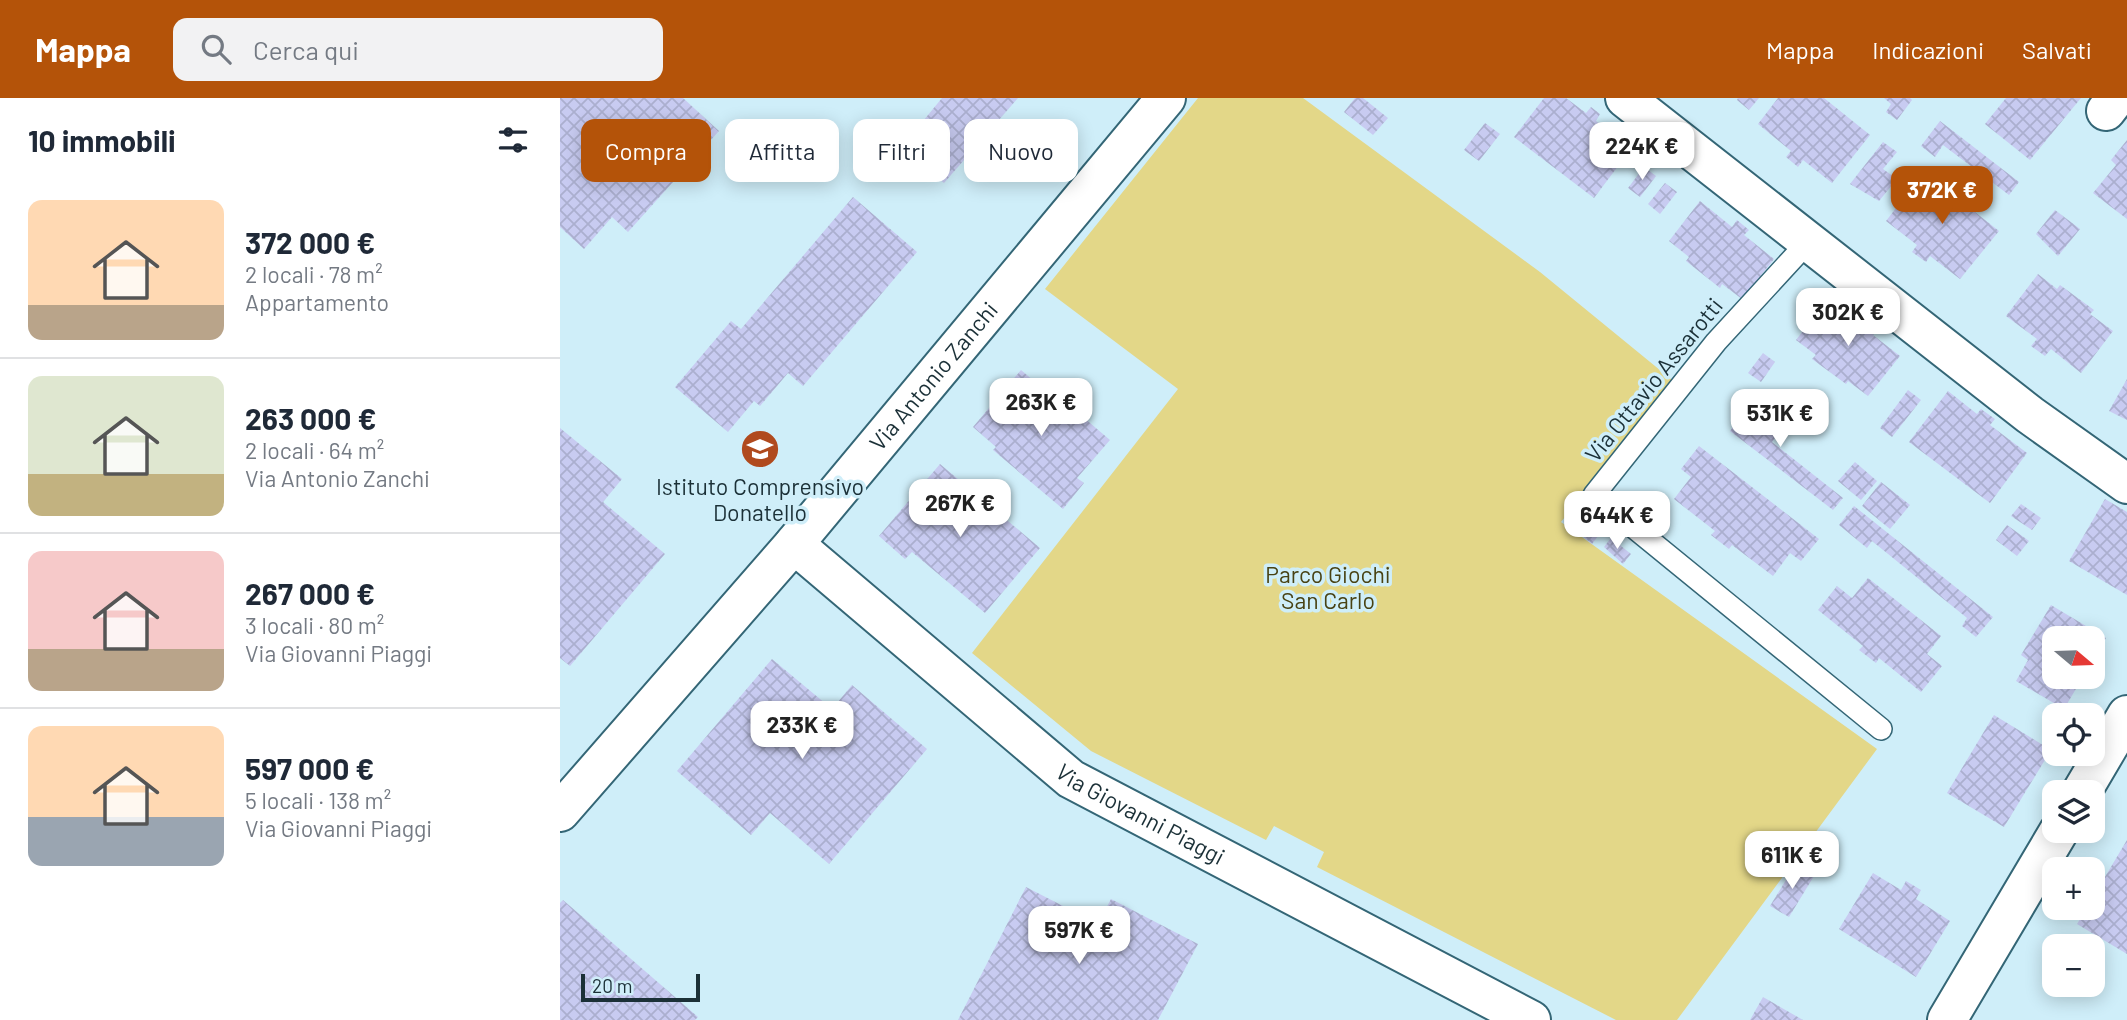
<!DOCTYPE html>
<html lang="it">
<meta charset="utf-8">
<style>
:root{--surface:#fff;--page:#f2f2f3;--text:#1f2937;--muted:#747a83;--line:#e0e1e3;--accent:#b45309}
body{margin:0;font-family:Barlow,sans-serif;background:var(--page);color:var(--text);height:100vh;display:flex;flex-direction:column;font-size:26px;white-space:nowrap}
*{box-sizing:border-box;margin:0}
p{font-size:23px;color:var(--muted)}
.icon{flex:none;width:38px;height:38px;fill:none;stroke:currentColor;stroke-width:2;stroke-linecap:round;stroke-linejoin:round}
.map{position:relative;flex:1;overflow:hidden}
.sheet{display:flex;flex-direction:column;background:var(--surface);width:560px}
.sheet>*{flex:none}
.top-card{position:absolute;left:21px;top:21px;width:665px;height:63px;display:flex;gap:14px}
.needle{width:46px;rotate:109deg}
.fabs{position:absolute;left:1482px;top:528px;display:grid;gap:14px}
.fabs a{display:grid;place-items:center;width:63px;height:63px;border-radius:14px;background:var(--surface);box-shadow:0 4px 18px #0003;font-size:35px}
.scale{position:absolute;left:21px;bottom:18px;width:119px;box-sizing:border-box;padding-left:7px;border:4px solid #1b3037;border-top:0;font-size:19px;line-height:24px;white-space:nowrap;color:#1b3037;-webkit-text-stroke:5px #cfeef9;paint-order:stroke}
.price{position:absolute;translate:-50% -60px;padding:0 16px;border-radius:14px;background:#fff;color:#222;font-size:23px;line-height:46px;filter:drop-shadow(0 2px 4px #0008)}
.price::after{content:'';position:absolute;left:50%;top:42px;width:21px;height:16px;margin-left:-10px;background:inherit;clip-path:polygon(0 0,100% 0,50% 100%)}
.price.on{background:var(--accent);color:#fff}
ul{padding:0;list-style:none}
li{display:flex;align-items:center;gap:21px;height:175px;padding:0 28px}
li+li{border-top:2px solid var(--line)}
li span{display:grid;place-items:center;flex:none;width:196px;height:140px;border-radius:14px;color:#555}
li>.icon{margin-inline-start:auto}
span .icon{width:84px;height:84px;fill:#fffc;stroke-width:1}
li b{font-size:30px}
h2{display:flex;justify-content:space-between;align-items:center;height:84px;padding:0 28px;font-size:30px}
.tag{padding:0 24px;border-radius:14px;background:var(--surface);box-shadow:0 4px 18px #0003;font-size:24px;line-height:63px}
.tag.on{background:var(--accent);color:#fff}
header{display:flex;align-items:center;gap:42px;box-sizing:border-box;height:98px;padding:0 35px;background:var(--accent);color:#fff}
header strong{font-size:33px}
nav{display:flex;gap:38px;margin-inline-start:auto;font-size:24px}
.search{width:490px;height:63px;background:var(--page);display:flex;align-items:center;gap:18px;box-sizing:border-box;padding:0 24px;border-radius:14px;color:var(--muted);font-size:26px}
main{display:flex;flex:1;min-height:0}
.map>svg:first-child{display:block}
.green{fill:#e3d788}
.building{fill:url(#building-cross-hatch)}
.lines{fill:none;stroke-linecap:round;stroke-linejoin:round}
.lane-casing{stroke:#346676;stroke-width:24}
.street-casing{stroke:#346676;stroke-width:42}
.lane{stroke:#fff;stroke-width:21}
.street{stroke:#fff;stroke-width:38}
.labels{text-anchor:middle;stroke-width:7;stroke-linejoin:round;paint-order:stroke}
.street-label{font-size:23px;fill:#1b3037;stroke:#cfeef9}
.poi-label{font-size:23px;fill:#1b3037;stroke:#cfeef9}
.park-label{font-size:23px;fill:#484213;stroke:#cfeef9}
</style>
<header>
<strong>Mappa</strong>
<div class="search"><svg class="icon" aria-label="search" viewBox="0 0 24 24"><circle cx="10" cy="10" r="6"/><path d="M15 15l6 6"/></svg>Cerca qui</div>
<nav><a>Mappa</a><a>Indicazioni</a><a>Salvati</a></nav>
</header>
<main>
<section class="sheet">
<h2>10 immobili<svg class="icon" aria-label="filters" viewBox="0 0 24 24"><path d="M4 7h16M4 17h16"/><circle cx="9" cy="7" r="2"/><circle cx="15" cy="17" r="2"/></svg></h2>
<ul>
<li><span style="background:linear-gradient(#ffd9b3 75%,#b9a48a 0)"><svg class="icon" aria-label="home" viewBox="0 0 24 24"><path d="M3 11l9-7 9 7M6 9v11h12V9"/></svg></span><div><b>372 000 €</b><p>2 locali · 78 m²</p><p>Appartamento</p></div></li>
<li><span style="background:linear-gradient(#dfe7d0 70%,#c2b280 0)"><svg class="icon" aria-label="home" viewBox="0 0 24 24"><path d="M3 11l9-7 9 7M6 9v11h12V9"/></svg></span><div><b>263 000 €</b><p>2 locali · 64 m²</p><p>Via Antonio Zanchi</p></div></li>
<li><span style="background:linear-gradient(#f6c9c9 70%,#b9a48a 0)"><svg class="icon" aria-label="home" viewBox="0 0 24 24"><path d="M3 11l9-7 9 7M6 9v11h12V9"/></svg></span><div><b>267 000 €</b><p>3 locali · 80 m²</p><p>Via Giovanni Piaggi</p></div></li>
<li><span style="background:linear-gradient(#ffd9b3 65%,#9aa5b1 0)"><svg class="icon" aria-label="home" viewBox="0 0 24 24"><path d="M3 11l9-7 9 7M6 9v11h12V9"/></svg></span><div><b>597 000 €</b><p>5 locali · 138 m²</p><p>Via Giovanni Piaggi</p></div></li>
</ul>
</section>
<div class="map">
<svg width="1567" height="922" viewBox="0 0 1567 922">
<defs>
<pattern id="building-cross-hatch" width="8" height="8" patternUnits="userSpaceOnUse" patternTransform="scale(1.75)"><rect width="8" height="8" fill="#c8cbf1"/><path d="M0 0l8 8M0 8l8-8" fill="none" stroke="#abafcf"/></pattern>
</defs>
<rect width="100%" height="100%" fill="#cfeef9"/>
<polygon class="green" points="638,0 743,0 980,174 1117,286 1081,325 1001,424 1317,651 1117,922 1056,922 757,769 764,754 714,728 706,742 531,653 412,555 618,291 485,191"/>
<g class="building">
<polygon points="0,0 123,0 159,33 68,134 52,119 24,151 0,129"/>
<polygon points="382,0 458,0 384,85 340,51"/>
<polygon points="795,0 803,0 828,20 813,37 784,14"/>
<polygon points="984,0 1006,0 1026,15 1031,9 1040,16 1036,23 1071,51 1034,100 954,39"/>
<polygon points="1178,0 1199,0 1189,12 1177,2"/>
<polygon points="1218,0 1264,0 1310,37 1272,85 1243,62 1238,69 1226,59 1231,53 1198,26"/>
<polygon points="1324,0 1350,0 1352,2 1337,22 1326,14 1331,6"/>
<polygon points="1446,0 1521,0 1470,62 1425,26"/>
<polygon points="1380,23 1459,84 1449,97 1383,47 1375,59 1361,48"/>
<polygon points="925,25 940,36 919,63 904,52"/>
<polygon points="1567,42 1567,121 1533,95 1556,67 1551,62"/>
<polygon points="1323,44 1337,54 1323,71 1337,81 1319,103 1290,86"/>
<polygon points="1084,69 1096,78 1080,99 1068,90"/>
<polygon points="1364,74 1439,133 1400,181 1370,158 1366,164 1352,154 1357,147 1326,123"/>
<polygon points="1105,85 1117,94 1100,116 1088,106"/>
<polygon points="293,99 357,154 243,288 228,275 200,308 194,303 168,334 115,289 171,223 181,231"/>
<polygon points="1140,103 1172,129 1177,122 1189,132 1184,137 1214,161 1182,201 1162,186 1160,190 1126,163 1129,159 1109,143"/>
<polygon points="1495,112 1520,131 1498,158 1476,136"/>
<polygon points="1478,176 1497,191 1500,187 1534,212 1530,216 1553,233 1521,275 1491,251 1485,258 1471,248 1477,241 1446,218"/>
<polygon points="1267,202 1299,226 1304,221 1318,231 1313,237 1340,258 1308,298 1288,283 1286,286 1252,261 1256,257 1236,242"/>
<polygon points="1203,255 1215,264 1201,284 1188,275"/>
<polygon points="461,272 520,322 523,319 550,342 517,380 524,385 503,411 433,352 436,349 413,329"/>
<polygon points="1567,281 1567,322 1549,313"/>
<polygon points="1348,292 1361,302 1332,339 1320,330"/>
<polygon points="1388,293 1417,316 1421,311 1435,321 1430,327 1467,355 1430,405 1349,344"/>
<polygon points="1199,302 1214,314 1218,307 1232,318 1212,344 1283,400 1273,412 1170,333 1180,320 1184,323"/>
<polygon points="0,330 62,381 43,404 105,456 10,568 0,560"/>
<polygon points="1139,348 1259,441 1241,463 1230,455 1213,478 1172,447 1169,451 1151,437 1155,433 1114,401 1131,379 1121,371"/>
<polygon points="1295,364 1317,383 1301,402 1278,383"/>
<polygon points="380,366 480,450 425,515 352,454 345,461 319,438"/>
<polygon points="1321,384 1350,407 1330,431 1302,408"/>
<polygon points="1545,401 1567,414 1567,497 1509,463"/>
<polygon points="1461,406 1481,420 1472,432 1451,418"/>
<polygon points="1043,408 1054,417 1032,446 1021,437"/>
<polygon points="1294,408 1433,519 1416,539 1402,528 1407,520 1312,443 1307,450 1279,427"/>
<polygon points="1447,427 1469,443 1457,458 1436,442"/>
<polygon points="1051,440 1071,456 1063,466 1044,449"/>
<polygon points="1308,480 1381,538 1367,556 1382,568 1361,594 1319,560 1316,565 1299,552 1303,548 1258,512 1277,488 1292,500"/>
<polygon points="1491,507 1546,540 1533,562 1533,541 1494,541 1494,579 1523,579 1504,611 1456,583 1468,562 1461,557"/>
<polygon points="212,561 272,611 292,587 367,651 269,766 210,715 191,737 117,673"/>
<polygon points="1434,617 1491,652 1444,729 1387,695"/>
<polygon points="1567,742 1567,856 1517,826 1527,810 1533,810 1533,799"/>
<polygon points="1236,766 1254,778 1229,819 1210,808"/>
<polygon points="1313,775 1341,792 1346,783 1361,792 1356,801 1390,823 1356,879 1279,831"/>
<polygon points="466,789 538,826 551,801 638,846 598,922 398,922"/>
<polygon points="3,802 138,919 135,922 0,922 0,805"/>
<polygon points="1203,899 1243,922 1190,922"/>
</g>
<g class="lines">
<g class="lane-casing">
<polyline id="lane" points="1247,145 1156,244 1034,397 1321,631"/>
</g>
<g class="street-casing">
<g id="street">
<polyline points="1065,0 1470,317 1567,386"/>
<polyline points="1546,13 1556,0"/>
<path id="s1" d="M234,446L511,681L971,922"/>
<polyline points="1521,695 1567,617"/>
<path id="s2" d="M0,714L234,446L606,0"/>
<polyline points="1387,922 1499,733"/>
</g>
</g>
<use href="#lane" class="lane"/>
<use href="#street" class="street"/>
</g>
<defs>
<g id="school-disc" transform="scale(2.0125)"><circle r="9.5" fill="#b04a1e" stroke="#cfeef9"/><path d="M0-5L7-2L0 1L-7-2ZM-4 1L0 2.5L4 1V4Q0 6-4 4Z" fill="#fff"/></g>
</defs>
<g fill-rule="evenodd">
<use href="#school-disc" x="200" y="351"/>
</g>
<g class="labels">
<g class="street-label">
<text dy="8" stroke="none"><textPath href="#s2" startOffset="574">Via Antonio Zanchi</textPath></text>
<text transform="translate(1094 282) rotate(-51)" y="8">Via Ottavio Assarotti</text>
<text dy="8" stroke="none"><textPath href="#s1" startOffset="441">Via Giovanni Piaggi</textPath></text>
</g>
<g class="poi-label">
<text x="200" y="397">Istituto Comprensivo<tspan x="200" dy="26">Donatello</tspan></text>
</g>
<g class="park-label">
<text x="768" y="485">Parco Giochi<tspan x="768" dy="26">San Carlo</tspan></text>
</g>
</g>
</svg>
<div class="fabs">
<a><svg class="needle" viewBox="-14 -14 28 28"><path d="M0-13l5 13h-10z" fill="#e53935"/><path d="M0 13l5-13h-10z" fill="#747a83"/></svg></a>
<a><svg class="icon" aria-label="locate" viewBox="0 0 24 24"><circle cx="12" cy="12" r="6"/><path d="M12 2v4M12 18v4M2 12h4M18 12h4"/></svg></a>
<a><svg class="icon" aria-label="layers" viewBox="0 0 24 24"><path d="M12 4l9 5-9 5-9-5zM3 14l9 5 9-5"/></svg></a>
<a>+</a>
<a>−</a>
</div>
<div class="scale">20 m</div>
<b class="price" style="left:1082px;top:84px">224K €</b>
<b class="price on" style="left:1382px;top:128px">372K €</b>
<b class="price" style="left:1288px;top:250px">302K €</b>
<b class="price" style="left:481px;top:340px">263K €</b>
<b class="price" style="left:1220px;top:351px">531K €</b>
<b class="price" style="left:400px;top:441px">267K €</b>
<b class="price" style="left:1057px;top:453px">644K €</b>
<b class="price" style="left:242px;top:663px">233K €</b>
<b class="price" style="left:1232px;top:793px">611K €</b>
<b class="price" style="left:519px;top:868px">597K €</b>
<div class="top-card">
<a class="tag on">Compra</a>
<a class="tag">Affitta</a>
<a class="tag">Filtri</a>
<a class="tag">Nuovo</a>
</div>
</div>
</main>
